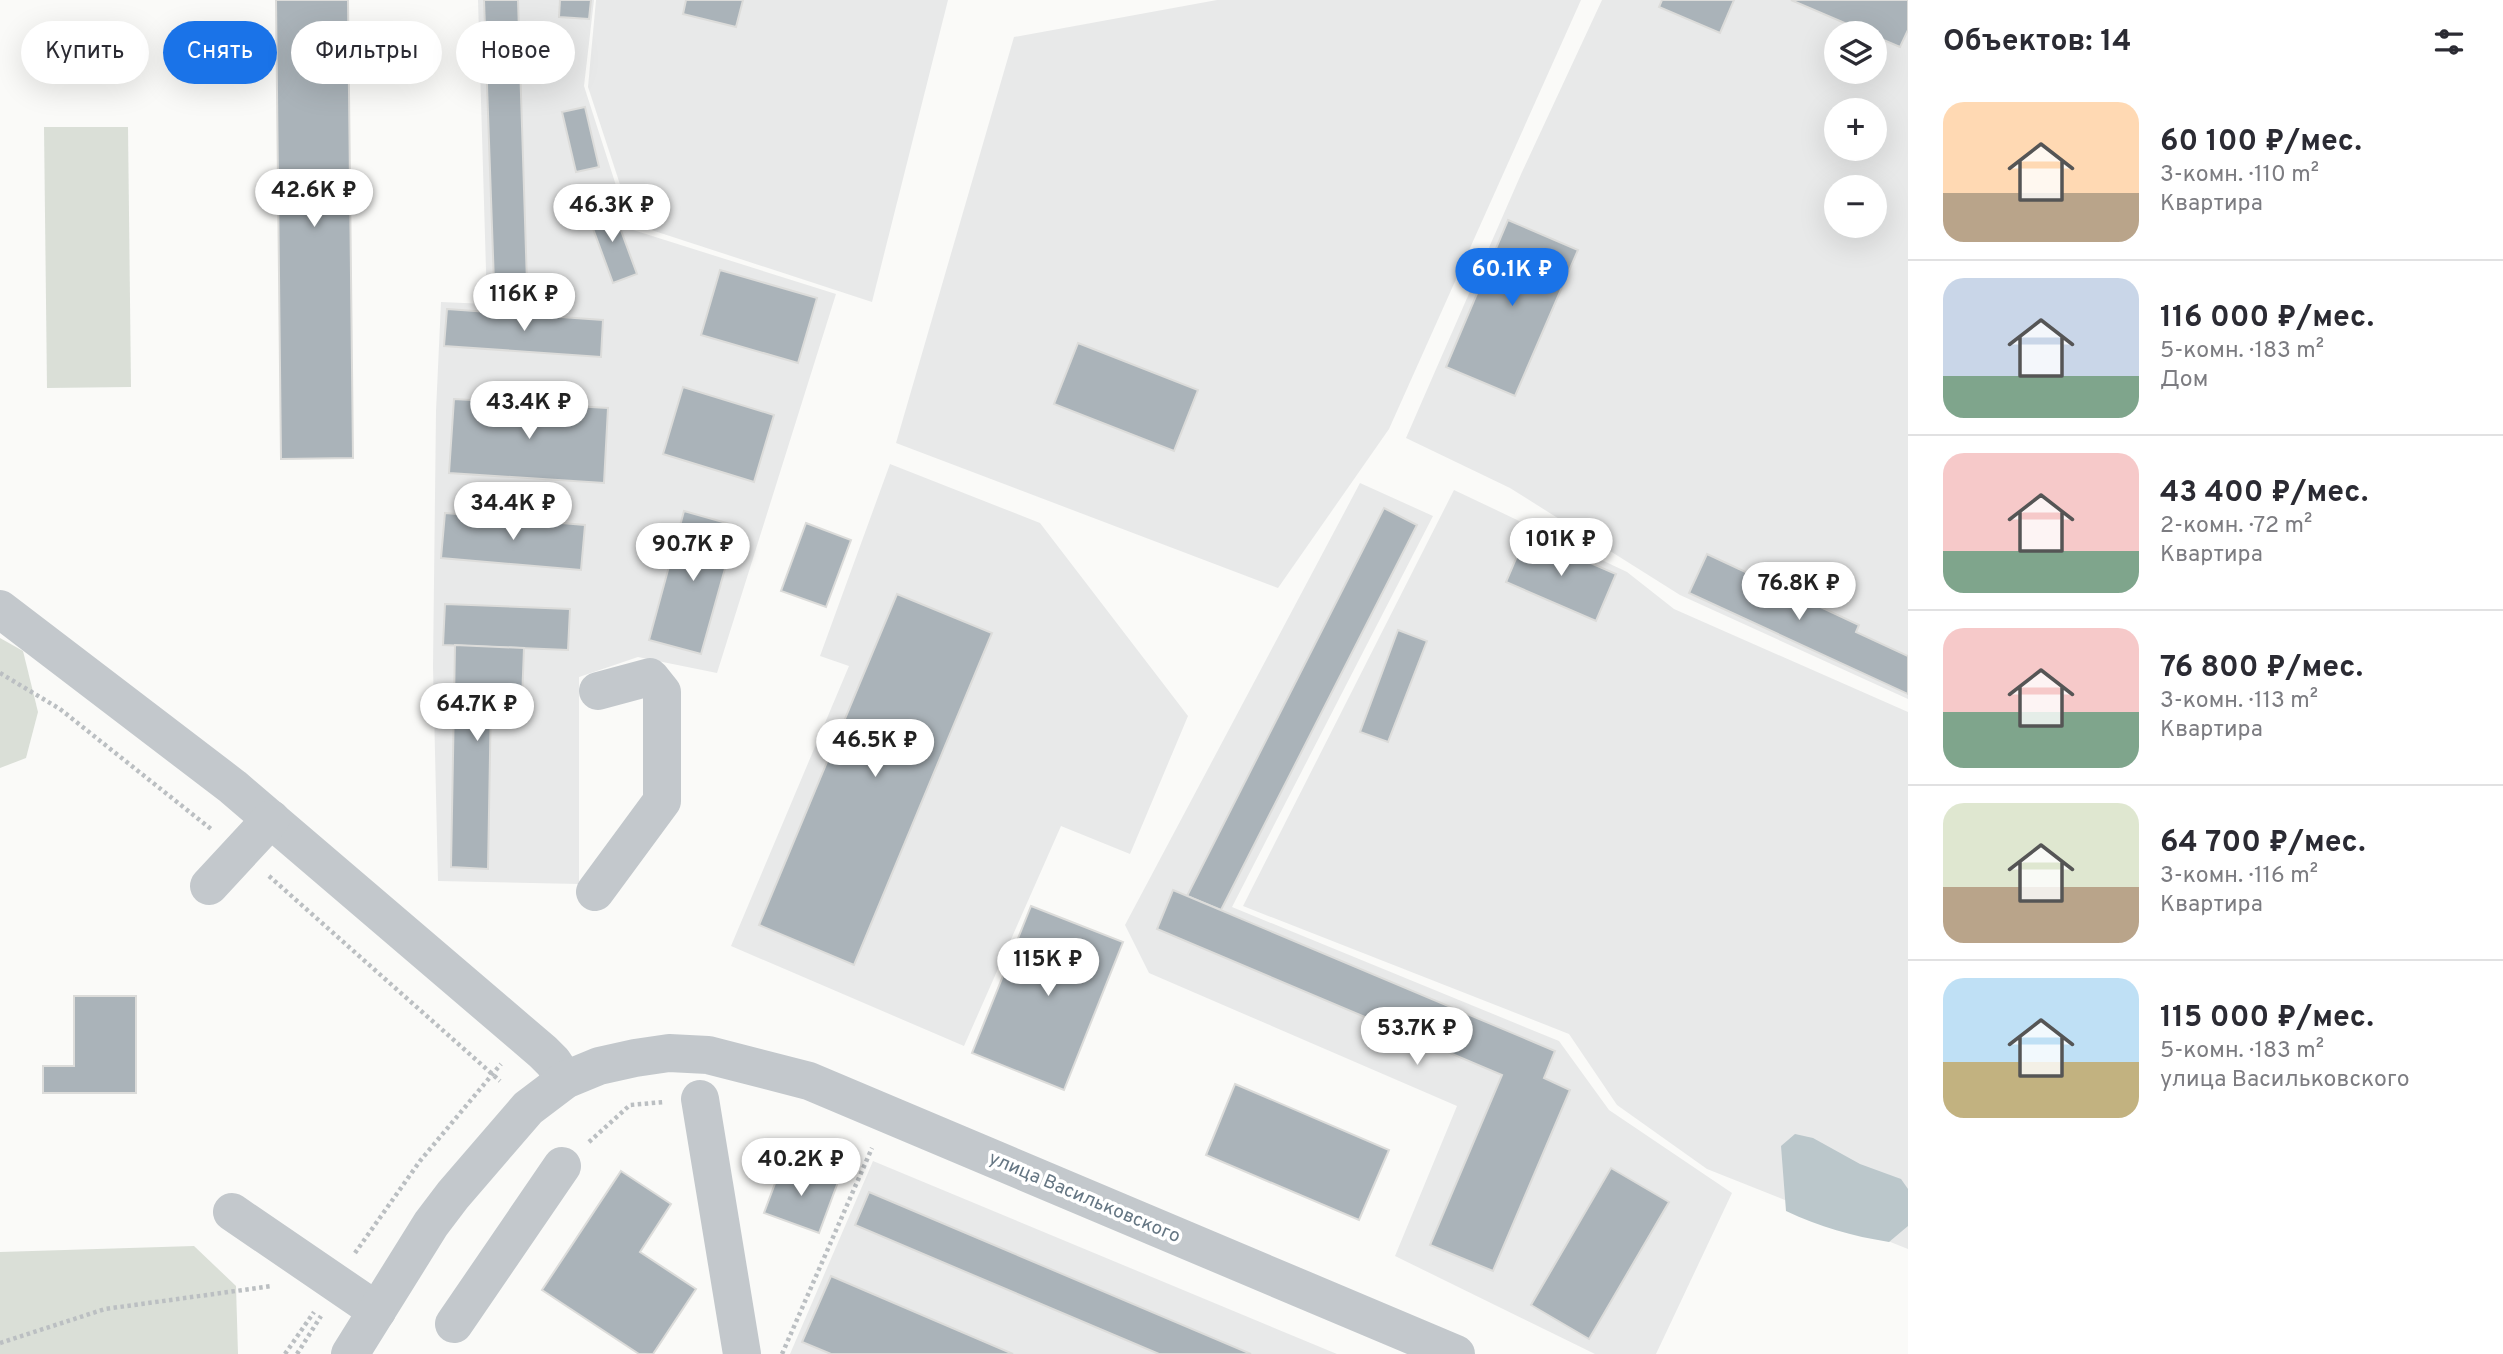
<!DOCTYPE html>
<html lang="ru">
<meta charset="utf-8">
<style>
:root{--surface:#fff;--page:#f7f7f7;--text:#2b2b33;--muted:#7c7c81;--line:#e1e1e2;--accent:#1a73e8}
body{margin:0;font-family:Overpass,sans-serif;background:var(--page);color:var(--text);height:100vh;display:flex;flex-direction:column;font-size:26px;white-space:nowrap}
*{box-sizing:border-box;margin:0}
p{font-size:23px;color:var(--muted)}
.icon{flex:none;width:38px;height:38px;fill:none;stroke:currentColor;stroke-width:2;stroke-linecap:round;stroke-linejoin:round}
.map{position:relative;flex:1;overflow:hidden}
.panel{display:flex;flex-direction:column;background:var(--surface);width:595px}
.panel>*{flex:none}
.guide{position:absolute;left:21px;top:21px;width:665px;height:63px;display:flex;gap:14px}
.controls{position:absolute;left:1824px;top:21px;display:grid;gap:14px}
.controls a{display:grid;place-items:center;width:63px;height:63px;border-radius:50%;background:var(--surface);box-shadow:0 7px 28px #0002;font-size:35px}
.price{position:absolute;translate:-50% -60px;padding:0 16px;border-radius:24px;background:#fff;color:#222;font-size:23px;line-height:46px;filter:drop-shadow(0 2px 4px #0008)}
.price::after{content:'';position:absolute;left:50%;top:42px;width:21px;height:16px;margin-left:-10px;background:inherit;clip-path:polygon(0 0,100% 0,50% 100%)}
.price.selected{background:var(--accent);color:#fff}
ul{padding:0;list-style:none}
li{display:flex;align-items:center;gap:21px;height:175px;padding:0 35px}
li+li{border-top:2px solid var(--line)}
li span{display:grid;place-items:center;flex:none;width:196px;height:140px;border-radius:21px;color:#555}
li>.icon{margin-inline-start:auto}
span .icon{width:84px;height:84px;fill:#fffc;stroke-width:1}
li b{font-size:30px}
h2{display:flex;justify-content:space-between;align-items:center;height:84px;padding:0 35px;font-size:30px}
.tag{padding:0 24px;border-radius:32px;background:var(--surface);box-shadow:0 7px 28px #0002;font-size:24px;line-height:63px}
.tag.selected{background:var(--accent);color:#fff}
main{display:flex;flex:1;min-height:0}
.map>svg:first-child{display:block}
.built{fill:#e8e9e9;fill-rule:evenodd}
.green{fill:#dadfd7}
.water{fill:#bbc7cb}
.building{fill:#aab3b9;stroke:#dcdcda;stroke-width:2}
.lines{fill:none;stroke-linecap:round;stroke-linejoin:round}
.path{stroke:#bbbfc2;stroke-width:4.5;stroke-dasharray:3.5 3.5;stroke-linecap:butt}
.minor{stroke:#c3c8cc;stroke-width:38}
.labels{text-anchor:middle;stroke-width:7;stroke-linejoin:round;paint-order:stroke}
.street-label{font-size:19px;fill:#657683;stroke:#fff}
</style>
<main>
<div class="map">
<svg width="1908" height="1354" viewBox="0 0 1908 1354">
<rect width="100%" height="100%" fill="#fafaf8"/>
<g class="built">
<polygon points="478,0 594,0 584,86 630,229 836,294 717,673 638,657 579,677 579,884 438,881 433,667 436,411 441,302 487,304"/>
<polygon points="596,0 948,0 872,302 633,224 588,87"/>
<polygon points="1217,0 1581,0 1389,429 1278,588 896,443 1014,37"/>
<path d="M1602,0H1908V699L1680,595L1510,488L1406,438L1522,172ZM1836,33H1874V72H1836ZM1836,110H1874V149H1836ZM1836,187H1874V226H1836Z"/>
<polygon points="890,464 1040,523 1188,716 1130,854 1061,826 964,1046 731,946 849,666 820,656"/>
<polygon points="1360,483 1433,516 1232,907 1559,1041 1609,1110 1732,1193 1656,1354 1595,1354 1395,1256 1457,1106 1149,973 1125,925"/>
<polygon points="1454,490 1627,572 1674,609 1908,712 1908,1249 1707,1169 1617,1105 1569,1034 1243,906"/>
<polygon points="873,1161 1337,1354 790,1354"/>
</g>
<g class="green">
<polygon points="44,127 128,127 131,387 47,388"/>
<polygon points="0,638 23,651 38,712 26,758 0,768"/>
<polygon points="194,1246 236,1286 238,1354 0,1354 0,1252"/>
</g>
<path class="water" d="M1795,1134L1813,1138L1860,1164L1901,1179L1908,1189V1226L1889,1242C1852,1236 1820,1227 1786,1211L1781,1146Z"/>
<g class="building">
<polygon points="276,0 348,0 353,458 281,459"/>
<polygon points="484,0 518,0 528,315 495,312"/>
<polygon points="560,0 591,0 589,19 559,17"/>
<polygon points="686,0 743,0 736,27 683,14"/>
<polygon points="1662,0 1734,0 1720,33 1659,7"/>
<polygon points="1791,0 1908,0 1908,30 1900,47 1874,36 1874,33 1868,33"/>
<polygon points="585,107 599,167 576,172 562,112"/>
<polygon points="612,206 637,274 613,283 588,215"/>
<polygon points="1508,220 1578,250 1515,396 1446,367"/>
<polygon points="720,270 817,298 798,363 701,335"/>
<polygon points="447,309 603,320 601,357 444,346"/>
<polygon points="1078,343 1198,390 1174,451 1054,404"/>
<polygon points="683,387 774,415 754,482 663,454"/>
<polygon points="454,399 608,408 604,483 449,473"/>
<polygon points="1384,508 1417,525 1221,910 1187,896"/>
<polygon points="684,511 737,526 701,654 649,640"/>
<polygon points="445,513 585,525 581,570 441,558"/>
<polygon points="806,523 851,540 826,607 781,591"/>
<polygon points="1526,535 1616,574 1596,621 1506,582"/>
<polygon points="1707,554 1859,625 1856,632 1908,656 1908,694 1689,593"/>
<polygon points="897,594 992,633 854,965 759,925"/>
<polygon points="445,604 570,609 568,650 443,645"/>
<polygon points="1398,630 1427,641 1388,742 1360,732"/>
<polygon points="455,645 524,648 522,700 491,699 488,869 451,867"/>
<polygon points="1173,890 1555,1051 1544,1078 1570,1090 1493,1271 1430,1245 1502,1075 1157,929"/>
<polygon points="1031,906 1123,942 1064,1090 972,1053"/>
<polygon points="74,996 136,996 136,1093 43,1093 43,1066 74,1066"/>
<polygon points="1235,1084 1389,1150 1359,1220 1206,1155"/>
<polygon points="783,1162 838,1182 819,1233 764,1213"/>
<polygon points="1611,1168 1669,1202 1589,1339 1531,1305"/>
<polygon points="621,1171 671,1204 640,1252 696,1289 653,1354 639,1354 542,1290"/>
<polygon points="869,1192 1251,1354 1159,1354 855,1225"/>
<polygon points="831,1276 1013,1354 831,1354 802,1342"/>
</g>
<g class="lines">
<g class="path">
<polyline points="0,673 60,709 211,829"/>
<polyline points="269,876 500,1081"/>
<polyline points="589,1142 630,1105 664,1102"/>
<polyline points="355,1253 420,1161 501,1064"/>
<polyline points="0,1343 105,1309 272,1286"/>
<polyline points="285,1354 314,1312"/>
<polyline points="297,1354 321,1316"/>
<polyline points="782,1354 872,1148"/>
</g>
<g class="minor">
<polyline points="0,609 233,787 543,1052 553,1062 565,1080"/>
<polyline points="209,886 271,819"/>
<polyline points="595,892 662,801 662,692 650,677 598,691"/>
<polyline points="700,1099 742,1354"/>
<polyline points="232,1212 377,1311"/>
<polyline points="454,1324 562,1166"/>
<polyline points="350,1354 431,1224 453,1195 528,1108 565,1080 599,1066 635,1058 669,1053 708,1055 809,1081 1456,1354"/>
</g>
</g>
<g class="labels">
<g class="street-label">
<text transform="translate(1085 1196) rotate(23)" y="7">улица Васильковского</text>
</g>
</g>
</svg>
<div class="controls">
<a><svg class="icon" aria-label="layers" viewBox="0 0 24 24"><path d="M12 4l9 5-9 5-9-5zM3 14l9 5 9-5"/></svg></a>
<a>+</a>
<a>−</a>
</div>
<b class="price" style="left:314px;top:229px">42.6K ₽</b>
<b class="price" style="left:612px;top:244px">46.3K ₽</b>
<b class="price selected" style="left:1512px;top:308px">60.1K ₽</b>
<b class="price" style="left:524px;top:333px">116K ₽</b>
<b class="price" style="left:529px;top:441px">43.4K ₽</b>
<b class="price" style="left:513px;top:542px">34.4K ₽</b>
<b class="price" style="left:1561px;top:578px">101K ₽</b>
<b class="price" style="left:693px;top:583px">90.7K ₽</b>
<b class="price" style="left:1799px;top:622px">76.8K ₽</b>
<b class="price" style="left:477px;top:743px">64.7K ₽</b>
<b class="price" style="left:875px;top:779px">46.5K ₽</b>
<b class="price" style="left:1048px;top:998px">115K ₽</b>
<b class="price" style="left:1417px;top:1067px">53.7K ₽</b>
<b class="price" style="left:801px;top:1198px">40.2K ₽</b>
<div class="guide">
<a class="tag">Купить</a>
<a class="tag selected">Снять</a>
<a class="tag">Фильтры</a>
<a class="tag">Новое</a>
</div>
</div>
<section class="panel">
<h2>Объектов: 14<svg class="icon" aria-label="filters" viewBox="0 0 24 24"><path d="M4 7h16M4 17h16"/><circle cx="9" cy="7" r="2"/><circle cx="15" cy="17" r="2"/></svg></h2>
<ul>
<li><span style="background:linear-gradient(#ffd9b3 65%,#b9a48a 0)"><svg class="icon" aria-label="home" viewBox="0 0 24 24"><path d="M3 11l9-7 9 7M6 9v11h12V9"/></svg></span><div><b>60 100 ₽/мес.</b><p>3-комн. · 110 m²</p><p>Квартира</p></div></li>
<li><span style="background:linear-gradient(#c9d6e8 70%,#7fa58c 0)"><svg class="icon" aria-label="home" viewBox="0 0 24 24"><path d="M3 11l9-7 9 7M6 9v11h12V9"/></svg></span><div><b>116 000 ₽/мес.</b><p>5-комн. · 183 m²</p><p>Дом</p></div></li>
<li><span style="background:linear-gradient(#f6c9c9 70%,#7fa58c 0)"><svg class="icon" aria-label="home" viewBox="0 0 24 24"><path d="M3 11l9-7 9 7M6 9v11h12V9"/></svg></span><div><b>43 400 ₽/мес.</b><p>2-комн. · 72 m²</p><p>Квартира</p></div></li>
<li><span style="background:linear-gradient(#f6c9c9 60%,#7fa58c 0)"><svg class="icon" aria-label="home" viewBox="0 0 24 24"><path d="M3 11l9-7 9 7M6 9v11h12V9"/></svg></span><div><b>76 800 ₽/мес.</b><p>3-комн. · 113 m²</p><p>Квартира</p></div></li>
<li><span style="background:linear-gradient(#dfe7d0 60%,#b9a48a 0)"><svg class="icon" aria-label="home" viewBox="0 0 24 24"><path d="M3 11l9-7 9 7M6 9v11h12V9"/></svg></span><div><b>64 700 ₽/мес.</b><p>3-комн. · 116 m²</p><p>Квартира</p></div></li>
<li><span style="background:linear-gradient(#bfe0f5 60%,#c2b280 0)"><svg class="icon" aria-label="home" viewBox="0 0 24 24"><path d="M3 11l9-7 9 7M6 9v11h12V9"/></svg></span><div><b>115 000 ₽/мес.</b><p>5-комн. · 183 m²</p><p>улица Васильковского</p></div></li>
</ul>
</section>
</main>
